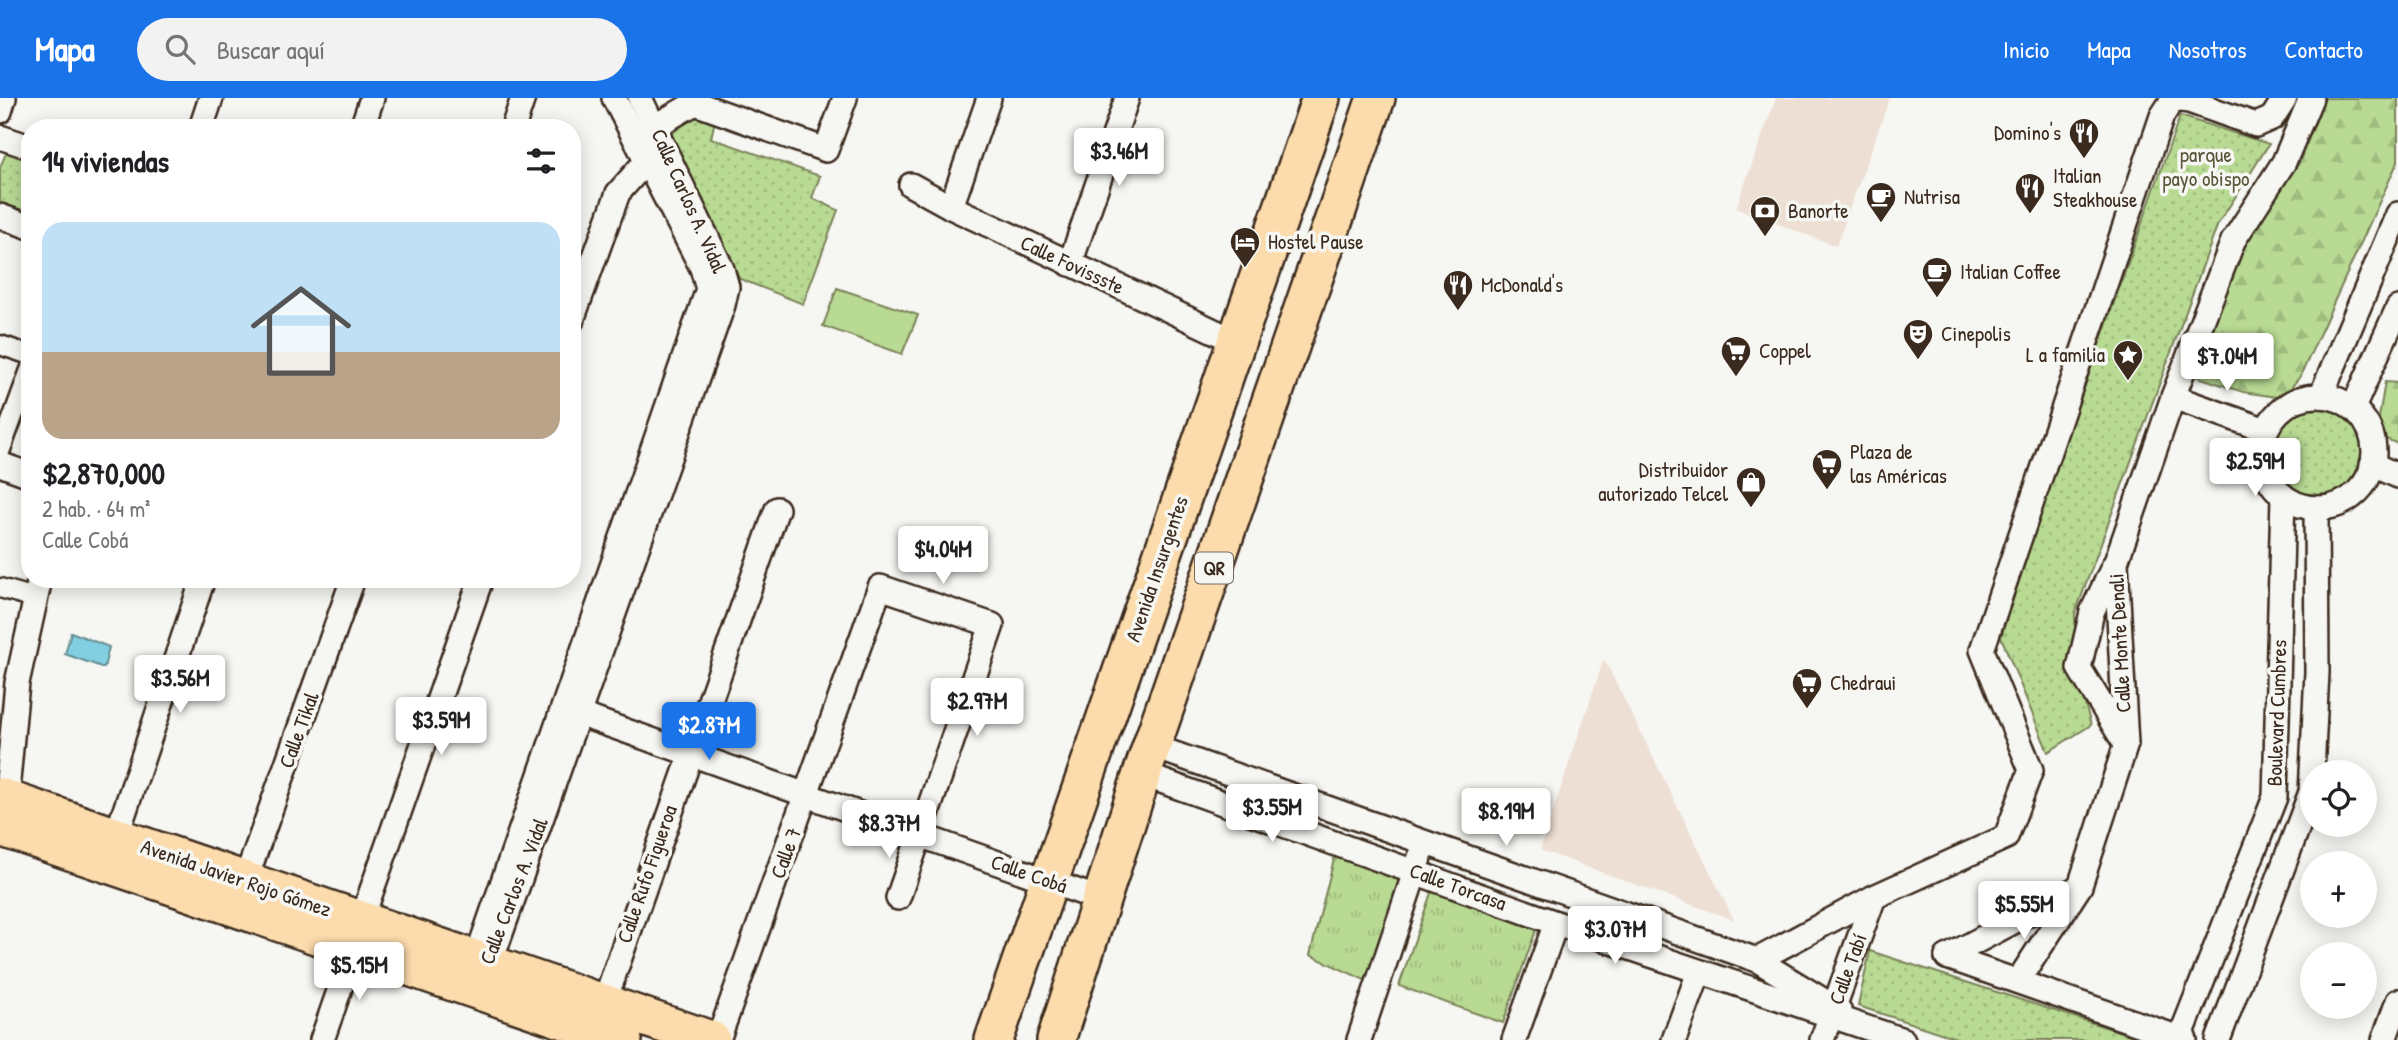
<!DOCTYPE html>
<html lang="es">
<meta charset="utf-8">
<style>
:root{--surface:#fff;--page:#f2f2f2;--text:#202124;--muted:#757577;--accent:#1a73e8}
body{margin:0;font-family:"Patrick Hand",sans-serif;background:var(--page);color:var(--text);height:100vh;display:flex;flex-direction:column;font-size:26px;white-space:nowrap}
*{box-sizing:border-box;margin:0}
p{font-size:23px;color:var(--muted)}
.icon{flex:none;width:38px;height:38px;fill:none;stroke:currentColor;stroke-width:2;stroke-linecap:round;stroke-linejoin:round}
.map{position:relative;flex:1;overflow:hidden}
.drawer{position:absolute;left:21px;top:21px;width:560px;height:469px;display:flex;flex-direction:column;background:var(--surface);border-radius:28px;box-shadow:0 4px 18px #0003}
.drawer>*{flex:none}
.fabs{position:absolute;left:2300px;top:662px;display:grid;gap:14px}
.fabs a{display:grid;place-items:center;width:77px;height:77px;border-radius:50%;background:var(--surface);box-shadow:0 4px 18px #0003;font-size:35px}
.price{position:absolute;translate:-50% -60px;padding:0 16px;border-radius:7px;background:#fff;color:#222;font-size:23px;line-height:46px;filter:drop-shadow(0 2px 4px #0008)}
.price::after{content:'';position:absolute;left:50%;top:42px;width:21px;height:16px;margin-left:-10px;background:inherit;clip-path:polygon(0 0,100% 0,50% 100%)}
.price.selected{background:var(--accent);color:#fff}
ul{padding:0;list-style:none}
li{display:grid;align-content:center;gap:14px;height:371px;padding:0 21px}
li span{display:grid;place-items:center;height:217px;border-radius:21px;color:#555}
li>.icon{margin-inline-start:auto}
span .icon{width:126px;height:126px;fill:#fffc;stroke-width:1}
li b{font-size:30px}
h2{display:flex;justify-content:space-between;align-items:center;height:84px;padding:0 21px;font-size:30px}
header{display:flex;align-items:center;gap:42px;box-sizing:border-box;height:98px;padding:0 35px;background:var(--accent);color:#fff}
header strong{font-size:33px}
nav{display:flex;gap:38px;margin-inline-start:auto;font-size:24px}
.search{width:490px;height:63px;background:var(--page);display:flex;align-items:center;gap:18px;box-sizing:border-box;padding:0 24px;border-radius:38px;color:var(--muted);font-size:26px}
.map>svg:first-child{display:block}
.built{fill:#eedfd4}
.grass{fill:url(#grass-tufts);stroke:#7a8258;stroke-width:2}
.forest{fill:url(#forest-firs);stroke:#7a8258;stroke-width:2}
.park{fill:url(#park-dots);stroke:#7a8258;stroke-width:2}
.pitch{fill:#b8da93;stroke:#7a8258;stroke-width:2}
.water{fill:#82cfe1;stroke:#668d93;stroke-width:2}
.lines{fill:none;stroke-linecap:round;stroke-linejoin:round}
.pedestrian-casing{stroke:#3b2a1e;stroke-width:23}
.minor-casing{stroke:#3b2a1e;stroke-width:28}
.primary-casing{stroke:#3b2a1e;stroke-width:42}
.pedestrian{stroke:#f6f6f2;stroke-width:18}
.minor{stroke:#f6f6f2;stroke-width:23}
.primary{stroke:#fcdcac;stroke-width:37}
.labels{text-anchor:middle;stroke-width:7;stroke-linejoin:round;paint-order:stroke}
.shield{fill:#f6f6f2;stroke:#73675e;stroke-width:2}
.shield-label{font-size:19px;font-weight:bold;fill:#3b2a1e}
.poi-label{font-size:21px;fill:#3b2a1e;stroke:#f6f6f2;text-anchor:start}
.park-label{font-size:21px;fill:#5a563b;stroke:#f6f6f2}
.street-label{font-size:21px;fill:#3b2a1e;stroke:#f6f6f2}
</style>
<header>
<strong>Mapa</strong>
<div class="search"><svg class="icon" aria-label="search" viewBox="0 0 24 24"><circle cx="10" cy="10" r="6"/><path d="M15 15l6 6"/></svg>Buscar aquí</div>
<nav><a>Inicio</a><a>Mapa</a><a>Nosotros</a><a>Contacto</a></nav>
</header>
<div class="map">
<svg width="2398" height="942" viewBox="0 0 2398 942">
<defs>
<pattern id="grass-tufts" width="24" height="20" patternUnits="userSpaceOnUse" patternTransform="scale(1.75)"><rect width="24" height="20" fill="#b8da93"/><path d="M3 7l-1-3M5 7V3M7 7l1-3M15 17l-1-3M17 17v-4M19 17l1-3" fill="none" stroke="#9fbb7e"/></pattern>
<pattern id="forest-firs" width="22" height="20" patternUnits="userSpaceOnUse" patternTransform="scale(1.75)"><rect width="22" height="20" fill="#b8da93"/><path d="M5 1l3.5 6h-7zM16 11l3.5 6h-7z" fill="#9fbb7e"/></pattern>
<pattern id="park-dots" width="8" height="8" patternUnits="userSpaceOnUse" patternTransform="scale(1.75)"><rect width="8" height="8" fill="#b8da93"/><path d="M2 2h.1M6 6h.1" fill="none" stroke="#9fbb7e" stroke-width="1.8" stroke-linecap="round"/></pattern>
</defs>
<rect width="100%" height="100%" fill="#f6f6f2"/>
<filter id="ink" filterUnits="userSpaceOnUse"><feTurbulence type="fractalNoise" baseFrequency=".0143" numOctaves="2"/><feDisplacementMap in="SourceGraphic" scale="14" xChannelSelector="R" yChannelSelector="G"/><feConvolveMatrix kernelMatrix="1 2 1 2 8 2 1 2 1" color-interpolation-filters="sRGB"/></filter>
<g filter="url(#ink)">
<g class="built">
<polygon points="1776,0 1890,0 1836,148 1736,110"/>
<polygon points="1604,561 1734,822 1540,752"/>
</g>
<g class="grass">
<polygon points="1336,753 1406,780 1371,885 1310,857"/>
<polygon points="1432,792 1537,829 1503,925 1399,888"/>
</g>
<g class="forest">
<polygon points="2325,0 2398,0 2398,63 2301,277 2283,300 2243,294 2192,277 2245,141 2299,65"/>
<polygon points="2385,284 2398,285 2398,346 2376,337"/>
</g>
<g class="park">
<polygon points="700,15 715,22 711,40 820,78 812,100 838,112 803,206 735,179 671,36"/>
<polygon points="2180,18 2269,46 2218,126 2075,516 2076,575 2091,627 2048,654 2001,539 2057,366"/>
<polygon points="8,51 30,58 30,118 0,108 0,69"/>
<circle cx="2321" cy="353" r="47"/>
<polygon points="1870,853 2145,942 1962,942 1858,908"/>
</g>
<polygon class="pitch" points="837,190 918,217 902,256 823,228"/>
<polygon class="water" points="71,534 109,549 104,570 65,556"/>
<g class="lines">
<g class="pedestrian-casing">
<g id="pedestrian">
<polyline points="0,247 30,257"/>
<polyline points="0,354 30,272"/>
<polyline points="0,490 35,500"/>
</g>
</g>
<g class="minor-casing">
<g id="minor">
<polyline points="695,5 826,52 845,0"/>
<polyline points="0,13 4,0"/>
<polyline points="201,30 211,0"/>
<polyline points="362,30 372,0"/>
<polyline points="513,30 523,0"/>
<polyline points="645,34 695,5 697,0"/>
<polyline points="0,39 30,49"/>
<polyline points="911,87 951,109 1235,243"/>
<polyline points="951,109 989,0"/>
<polyline points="0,118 30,129"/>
<polyline points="1070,166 1127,0"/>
<polyline points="572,222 618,95 656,52"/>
<polyline points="2321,298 2398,116"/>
<circle cx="2318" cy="354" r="56"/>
<polyline points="2173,299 2266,332"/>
<polyline points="2353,310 2398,210"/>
<polyline points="0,366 30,377"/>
<polyline points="2372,366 2398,378"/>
<polyline points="2114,467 2092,514 2079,570 2123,642"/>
<polyline points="567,612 1102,802"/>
<polyline points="1152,648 1757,862 1839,912"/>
<polyline points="2312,674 2317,574 2316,410"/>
<polyline points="1142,676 1556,825 1903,942"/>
<polyline points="10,710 12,704 8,683 17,585 40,481"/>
<polyline points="116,739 203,481"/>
<polyline points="245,783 353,481"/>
<polyline points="361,823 481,481"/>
<polyline points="1947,859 2185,942"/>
<polyline points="1947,859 2077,790"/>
<polyline points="1757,862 1874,799 2006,739 2031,672 1982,552 2162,18 2173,1 2189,3 2256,27 2272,20 2285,0"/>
<polyline points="472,873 708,191 702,170 614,0"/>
<polyline points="483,874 490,866 723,207 727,189 722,171 640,0"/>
<polyline points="2018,883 2080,788 2126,646 2116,464 2173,299 2233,143 2284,64 2311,0"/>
<polyline points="604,905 777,411"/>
<polyline points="2180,940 2275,699 2283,398"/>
<polyline points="322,942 354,850"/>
<polyline points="718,942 880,489 992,527 898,800"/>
<polyline points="1359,942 1420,759"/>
<polyline points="1514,942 1556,825"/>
<polyline points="1674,942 1699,874"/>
<polyline points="1822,942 1874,799"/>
<polyline points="2218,942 2311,694 2312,676"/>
<polyline points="2384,942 2398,903"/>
</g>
</g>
<g class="primary-casing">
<g id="primary">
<polyline points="0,699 711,942"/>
<polyline points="0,729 623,942"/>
<polyline points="994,942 1321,0"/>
<polyline points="1056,942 1142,676 1376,0"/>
</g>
</g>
<use href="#pedestrian" class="pedestrian"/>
<use href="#minor" class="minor"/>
<use href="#primary" class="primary"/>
</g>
</g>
<defs>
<g id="restaurant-pin" transform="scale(1.575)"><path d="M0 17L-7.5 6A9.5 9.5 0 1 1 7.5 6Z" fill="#3b2a1e" stroke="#f6f6f2"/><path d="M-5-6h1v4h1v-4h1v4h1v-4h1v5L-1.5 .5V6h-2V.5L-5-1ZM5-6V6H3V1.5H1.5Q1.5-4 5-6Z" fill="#fff"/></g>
<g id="cafe-pin" transform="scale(1.575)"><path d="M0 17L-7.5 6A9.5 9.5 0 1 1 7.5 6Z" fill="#3b2a1e" stroke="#f6f6f2"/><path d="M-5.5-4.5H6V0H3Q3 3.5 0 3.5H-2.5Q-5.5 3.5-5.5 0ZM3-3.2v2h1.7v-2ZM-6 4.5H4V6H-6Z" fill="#fff"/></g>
<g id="bank-pin" transform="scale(1.575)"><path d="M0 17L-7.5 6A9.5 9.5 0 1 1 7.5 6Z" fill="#3b2a1e" stroke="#f6f6f2"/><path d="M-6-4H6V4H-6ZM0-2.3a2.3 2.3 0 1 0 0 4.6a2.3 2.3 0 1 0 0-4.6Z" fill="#fff"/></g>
<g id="hotel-pin" transform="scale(1.575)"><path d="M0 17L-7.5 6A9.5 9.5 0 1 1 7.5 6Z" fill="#3b2a1e" stroke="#f6f6f2"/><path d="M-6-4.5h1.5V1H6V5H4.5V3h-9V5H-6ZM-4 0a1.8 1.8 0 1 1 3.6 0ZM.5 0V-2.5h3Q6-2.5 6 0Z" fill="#fff"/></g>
<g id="theatre-pin" transform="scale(1.575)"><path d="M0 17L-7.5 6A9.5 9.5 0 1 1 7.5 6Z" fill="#3b2a1e" stroke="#f6f6f2"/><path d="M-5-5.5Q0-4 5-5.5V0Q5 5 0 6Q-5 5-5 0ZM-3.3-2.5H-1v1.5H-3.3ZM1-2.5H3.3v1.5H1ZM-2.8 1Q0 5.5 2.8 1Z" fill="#fff"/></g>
<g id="supermarket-pin" transform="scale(1.575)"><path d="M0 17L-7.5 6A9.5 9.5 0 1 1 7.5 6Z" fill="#3b2a1e" stroke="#f6f6f2"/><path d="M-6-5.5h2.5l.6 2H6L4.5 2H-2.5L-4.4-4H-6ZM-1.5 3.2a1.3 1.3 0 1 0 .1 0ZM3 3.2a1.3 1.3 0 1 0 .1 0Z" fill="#fff"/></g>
<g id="sight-pin" transform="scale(1.575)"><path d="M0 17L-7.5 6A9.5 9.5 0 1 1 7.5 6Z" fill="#3b2a1e" stroke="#f6f6f2"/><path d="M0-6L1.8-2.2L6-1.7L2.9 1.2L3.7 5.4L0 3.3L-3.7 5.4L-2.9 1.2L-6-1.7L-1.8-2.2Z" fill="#fff"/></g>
<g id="shop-pin" transform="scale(1.575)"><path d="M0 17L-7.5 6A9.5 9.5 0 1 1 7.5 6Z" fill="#3b2a1e" stroke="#f6f6f2"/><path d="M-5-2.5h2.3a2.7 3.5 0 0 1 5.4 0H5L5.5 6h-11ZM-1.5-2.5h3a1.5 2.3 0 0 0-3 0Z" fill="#fff"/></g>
</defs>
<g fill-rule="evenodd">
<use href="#restaurant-pin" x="2084" y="35"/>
<use href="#restaurant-pin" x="2030" y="90"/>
<use href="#cafe-pin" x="1881" y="99"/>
<use href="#bank-pin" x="1765" y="113"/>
<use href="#hotel-pin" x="1245" y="144"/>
<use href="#cafe-pin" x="1937" y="174"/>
<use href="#restaurant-pin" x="1458" y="187"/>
<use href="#theatre-pin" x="1918" y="236"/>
<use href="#supermarket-pin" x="1736" y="253"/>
<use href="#sight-pin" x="2128" y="257"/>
<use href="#supermarket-pin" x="1827" y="366"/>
<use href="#shop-pin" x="1751" y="384"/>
<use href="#supermarket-pin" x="1807" y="585"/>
</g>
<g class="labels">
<rect class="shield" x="1195" y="454.5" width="38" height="31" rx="5"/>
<g class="shield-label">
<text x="1214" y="477">QR</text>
</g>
<g class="poi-label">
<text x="2061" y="42" text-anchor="end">Domino's</text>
<text x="2053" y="85">Italian<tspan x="2053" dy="24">Steakhouse</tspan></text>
<text x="1904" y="106">Nutrisa</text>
<text x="1788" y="120">Banorte</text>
<text x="1268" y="151">Hostel Pause</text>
<text x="1960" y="181">Italian Coffee</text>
<text x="1481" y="194">McDonald's</text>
<text x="1941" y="243">Cinepolis</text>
<text x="1759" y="260">Coppel</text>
<text x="2105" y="264" text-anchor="end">L a familia</text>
<text x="1850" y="361">Plaza de<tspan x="1850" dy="24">las Américas</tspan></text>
<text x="1728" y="379" text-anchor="end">Distribuidor<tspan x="1728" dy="24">autorizado Telcel</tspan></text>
<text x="1830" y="592">Chedraui</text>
</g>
<g class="park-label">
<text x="2206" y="64">parque<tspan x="2206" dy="24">payo obispo</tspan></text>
</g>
<g class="street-label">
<text transform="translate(689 103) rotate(66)" y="7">Calle Carlos A. Vidal</text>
<text transform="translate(1072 167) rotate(25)" y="7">Calle Fovissste</text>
<text transform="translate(1157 471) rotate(-71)" y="7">Avenida Insurgentes</text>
<text transform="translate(2120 545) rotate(-93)" y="7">Calle Monte Denali</text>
<text transform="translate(2277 615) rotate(-88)" y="7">Boulevard Cumbres</text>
<text transform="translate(299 632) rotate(-70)" y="7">Calle Tikal</text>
<text transform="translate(786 755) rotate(-70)" y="7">Calle 7</text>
<text transform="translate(647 776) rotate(-71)" y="7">Calle Rufo Figueroa</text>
<text transform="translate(1029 776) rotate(19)" y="7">Calle Cobá</text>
<text transform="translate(236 780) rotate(19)" y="7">Avenida Javier Rojo Gómez</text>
<text transform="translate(1458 789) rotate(20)" y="7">Calle Torcasa</text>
<text transform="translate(514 793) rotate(-69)" y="7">Calle Carlos A. Vidal</text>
<text transform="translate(1848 871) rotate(-70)" y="7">Calle Tabí</text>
</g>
</g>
</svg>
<div class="fabs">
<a><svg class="icon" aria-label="locate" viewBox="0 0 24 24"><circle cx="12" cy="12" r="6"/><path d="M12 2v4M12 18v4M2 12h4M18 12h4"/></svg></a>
<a>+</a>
<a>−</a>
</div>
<b class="price" style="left:1119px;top:90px">$3.46M</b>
<b class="price" style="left:2227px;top:295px">$7.04M</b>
<b class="price" style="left:2255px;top:400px">$2.59M</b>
<b class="price" style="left:943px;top:488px">$4.04M</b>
<b class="price" style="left:180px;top:617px">$3.56M</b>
<b class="price" style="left:977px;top:640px">$2.97M</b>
<b class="price" style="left:441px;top:659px">$3.59M</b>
<b class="price selected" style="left:709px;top:664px">$2.87M</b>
<b class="price" style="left:1272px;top:746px">$3.55M</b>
<b class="price" style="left:1506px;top:750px">$8.19M</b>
<b class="price" style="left:889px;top:762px">$8.37M</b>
<b class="price" style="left:2024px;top:843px">$5.55M</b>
<b class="price" style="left:1615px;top:868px">$3.07M</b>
<b class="price" style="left:359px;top:904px">$5.15M</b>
<section class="drawer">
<h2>14 viviendas<svg class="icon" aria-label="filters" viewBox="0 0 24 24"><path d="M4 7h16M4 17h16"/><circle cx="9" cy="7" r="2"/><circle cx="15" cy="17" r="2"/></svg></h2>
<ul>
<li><span style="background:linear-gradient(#bfe0f5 60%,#b9a48a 0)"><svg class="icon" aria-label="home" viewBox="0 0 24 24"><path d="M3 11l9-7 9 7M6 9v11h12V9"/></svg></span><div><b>$2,870,000</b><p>2 hab. · 64 m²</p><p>Calle Cobá</p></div></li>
</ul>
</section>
</div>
